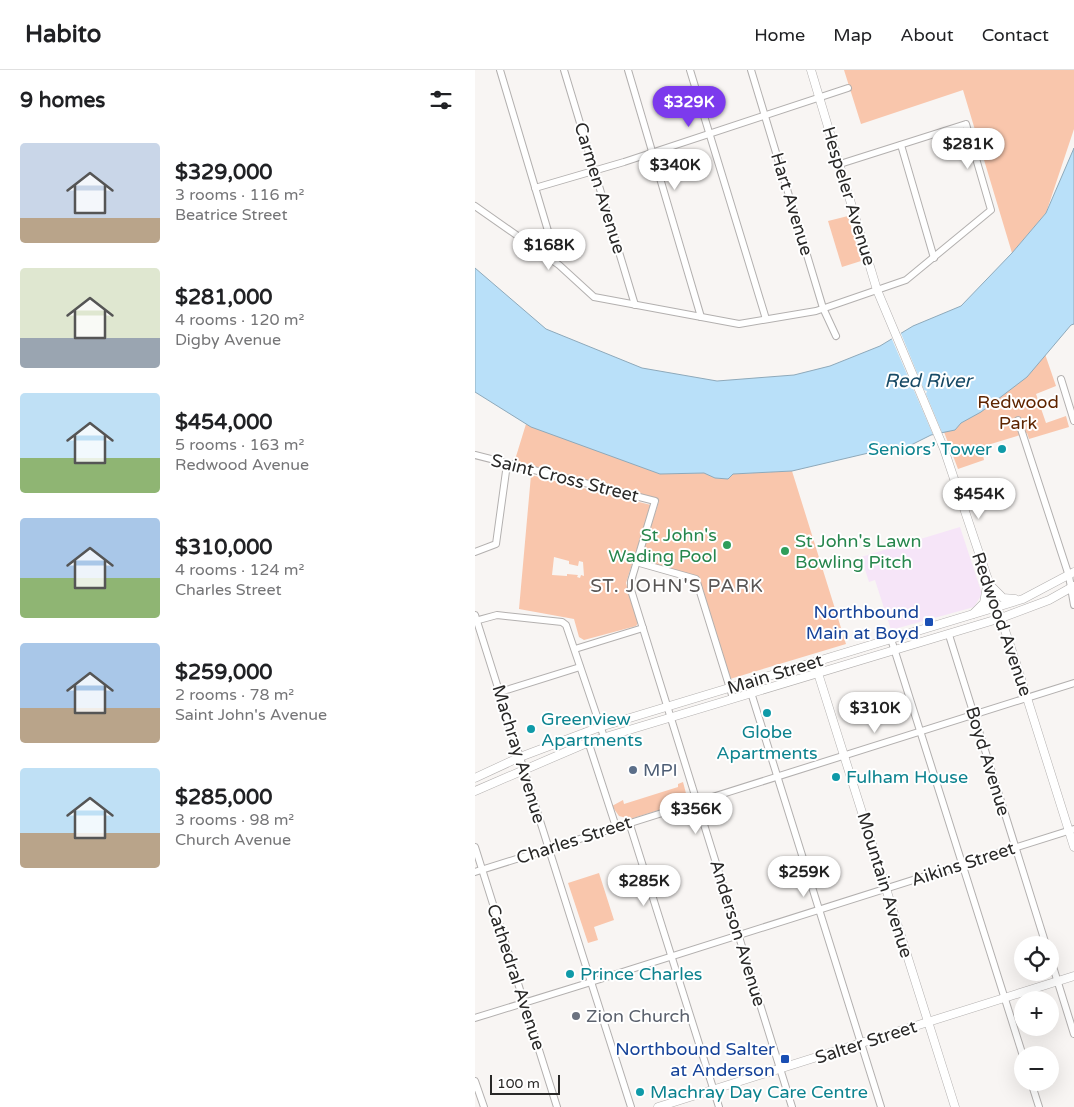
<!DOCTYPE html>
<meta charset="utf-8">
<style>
:root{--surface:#fff;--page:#f2f2f2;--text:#202124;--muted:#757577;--line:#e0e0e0;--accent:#7c3aed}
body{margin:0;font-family:"Varela Round",sans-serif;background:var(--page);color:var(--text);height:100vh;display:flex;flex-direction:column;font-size:19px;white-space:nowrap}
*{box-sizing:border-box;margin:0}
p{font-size:16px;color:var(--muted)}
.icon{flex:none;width:28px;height:28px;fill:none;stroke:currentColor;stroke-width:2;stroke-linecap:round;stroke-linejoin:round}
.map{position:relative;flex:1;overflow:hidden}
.details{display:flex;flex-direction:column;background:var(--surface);width:475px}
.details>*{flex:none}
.controls{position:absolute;left:539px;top:866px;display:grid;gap:10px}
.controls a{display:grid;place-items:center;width:45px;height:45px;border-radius:50%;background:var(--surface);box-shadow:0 5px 20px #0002;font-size:25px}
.scale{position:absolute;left:15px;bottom:12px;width:70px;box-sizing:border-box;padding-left:5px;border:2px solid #292827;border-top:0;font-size:14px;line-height:18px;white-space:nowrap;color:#292827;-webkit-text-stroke:4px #fff;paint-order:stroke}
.price{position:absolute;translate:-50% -42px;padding:0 11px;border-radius:18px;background:#fff;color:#222;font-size:16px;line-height:32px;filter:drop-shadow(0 1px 2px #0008)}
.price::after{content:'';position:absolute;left:50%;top:30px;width:15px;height:11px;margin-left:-8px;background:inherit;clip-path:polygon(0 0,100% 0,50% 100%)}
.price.active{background:var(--accent);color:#fff}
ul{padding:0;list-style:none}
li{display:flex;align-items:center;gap:15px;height:125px;padding:0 20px}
li span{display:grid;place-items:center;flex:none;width:140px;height:100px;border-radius:5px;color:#555}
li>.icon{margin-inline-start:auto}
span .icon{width:60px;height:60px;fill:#fffc;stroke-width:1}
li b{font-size:21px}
h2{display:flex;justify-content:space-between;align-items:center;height:60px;padding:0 20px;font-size:21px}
header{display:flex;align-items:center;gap:30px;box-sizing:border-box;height:70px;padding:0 25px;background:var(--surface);border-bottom:1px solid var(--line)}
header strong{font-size:24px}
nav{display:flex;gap:28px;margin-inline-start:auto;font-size:18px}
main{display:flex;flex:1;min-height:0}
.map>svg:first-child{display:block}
.commercial{fill:#f6e5f8}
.green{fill:#f9c6ac;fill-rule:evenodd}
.water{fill:#b9e0f9;stroke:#8ea9ba}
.pier{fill:#f8f5f3}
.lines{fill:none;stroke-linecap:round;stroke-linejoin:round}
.minor-casing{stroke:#b3b0af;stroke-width:8}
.major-casing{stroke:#b3b0af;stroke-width:9}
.minor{stroke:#fff;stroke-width:6}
.major{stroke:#fff;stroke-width:8}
.culture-dot{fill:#0f9aa8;stroke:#fff;stroke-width:2}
.leisure-dot{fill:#2e9e5b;stroke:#fff;stroke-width:2}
.transit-dot{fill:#1a4fb4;stroke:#fff;stroke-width:2}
.service-dot{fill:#5c6f8a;stroke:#fff;stroke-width:2}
.worship-dot{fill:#6b7280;stroke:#fff;stroke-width:2}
.labels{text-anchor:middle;stroke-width:4;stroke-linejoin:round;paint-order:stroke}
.street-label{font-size:18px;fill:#292827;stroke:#fff}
.park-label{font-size:18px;fill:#5f2500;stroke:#fff}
.culture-label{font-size:18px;fill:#0d838f;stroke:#fff;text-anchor:start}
.leisure-label{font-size:18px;fill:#27864d;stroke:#fff;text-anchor:end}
.transit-label{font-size:18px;fill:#164399;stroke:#fff;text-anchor:end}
.service-label{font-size:18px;fill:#4e5e75;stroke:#fff;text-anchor:start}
.worship-label{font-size:18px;fill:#5b616d;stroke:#fff;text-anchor:start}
.water-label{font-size:19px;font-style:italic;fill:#174a66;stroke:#fff}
.neighbourhood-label{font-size:19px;letter-spacing:1px;fill:#595655;stroke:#fff}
</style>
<header>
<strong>Habito</strong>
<nav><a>Home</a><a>Map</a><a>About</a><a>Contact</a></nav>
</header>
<main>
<section class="details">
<h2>9 homes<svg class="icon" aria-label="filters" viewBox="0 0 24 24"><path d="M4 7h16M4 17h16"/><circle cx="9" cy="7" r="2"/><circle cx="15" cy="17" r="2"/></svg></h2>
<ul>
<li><span style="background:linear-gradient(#c9d6e8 75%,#b9a48a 0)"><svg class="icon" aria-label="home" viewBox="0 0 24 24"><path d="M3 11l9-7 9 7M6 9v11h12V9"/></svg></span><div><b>$329,000</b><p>3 rooms · 116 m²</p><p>Beatrice Street</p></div></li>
<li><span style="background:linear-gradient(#dfe7d0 70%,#9aa5b1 0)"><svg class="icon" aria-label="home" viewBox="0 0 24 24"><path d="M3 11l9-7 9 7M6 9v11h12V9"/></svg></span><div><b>$281,000</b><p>4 rooms · 120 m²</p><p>Digby Avenue</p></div></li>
<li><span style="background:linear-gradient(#bfe0f5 65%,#8fb573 0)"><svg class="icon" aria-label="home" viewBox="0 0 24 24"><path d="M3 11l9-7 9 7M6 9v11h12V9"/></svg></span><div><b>$454,000</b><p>5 rooms · 163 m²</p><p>Redwood Avenue</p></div></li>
<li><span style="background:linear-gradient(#a9c7e8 60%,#8fb573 0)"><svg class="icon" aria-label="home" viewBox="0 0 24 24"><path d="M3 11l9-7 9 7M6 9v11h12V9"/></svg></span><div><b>$310,000</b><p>4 rooms · 124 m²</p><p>Charles Street</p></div></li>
<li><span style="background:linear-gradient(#a9c7e8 65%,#b9a48a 0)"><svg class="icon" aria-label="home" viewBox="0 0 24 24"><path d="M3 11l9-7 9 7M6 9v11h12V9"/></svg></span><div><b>$259,000</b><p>2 rooms · 78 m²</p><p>Saint John's Avenue</p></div></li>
<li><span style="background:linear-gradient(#bfe0f5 65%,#b9a48a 0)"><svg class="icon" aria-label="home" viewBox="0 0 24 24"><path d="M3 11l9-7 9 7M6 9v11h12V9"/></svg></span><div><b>$285,000</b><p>3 rooms · 98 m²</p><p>Church Avenue</p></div></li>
</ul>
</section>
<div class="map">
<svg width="599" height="1037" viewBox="0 0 599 1037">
<rect width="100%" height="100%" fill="#f8f5f3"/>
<polygon class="commercial" points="485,457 507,524 499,537 416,560 400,510 394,512 386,487"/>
<g class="green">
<polygon points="369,0 599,0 599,59 571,143 537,183 488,20 386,54"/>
<polygon points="373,146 386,191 367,197 353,151"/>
<path d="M570,284L581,316L561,324L571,353L591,346L594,357L554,369L552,363L506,377L509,390L483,399L469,362C481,360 480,356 489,351C520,333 548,312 570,284Z"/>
<polygon points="51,354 185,404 230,403 240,408 253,409 258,404 317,401 371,574 255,609 222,507 165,490 184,431 39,393"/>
<path d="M56,405L176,435L151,513L163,553L161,556L109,570L104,567L99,549L44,539ZM79,487L94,491V494L103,496L104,491L108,492L109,506L106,505L105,508L102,507L103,505L92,504V506L77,505Z"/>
<polygon points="208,712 213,731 155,749 144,746 137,736 148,730 149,734 203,717 203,714"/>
<polygon points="124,803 139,850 119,857 123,870 113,873 93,813"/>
</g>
<polygon class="water" points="599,78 599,254 596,255 552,307 506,342 486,353 480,360 456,365 430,378 419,377 317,401 258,404 253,409 240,408 229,403 185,404 56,357 0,322 0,198 71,259 167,298 242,311 319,305 355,296 405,276 438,256 486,236 537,183 571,143"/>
<polygon class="pier" points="425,261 449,320 452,321 451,324 468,365 459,367 416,267"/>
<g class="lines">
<g class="minor-casing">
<g id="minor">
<polyline points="25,0 79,181 75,189"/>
<polyline points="89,0 160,235"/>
<polyline points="153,0 226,247"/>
<polyline points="215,0 291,249"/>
<polyline points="276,0 348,238 361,266"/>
<polyline points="426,75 459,188"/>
<polyline points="60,118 149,92 373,18"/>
<polyline points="0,136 84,195 119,227 264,254 341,241 431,210 516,140 491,54 365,94"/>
<polyline points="586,309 599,351"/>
<polyline points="543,350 594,506 599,535"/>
<polyline points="0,385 180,431 156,511 156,520 317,1037"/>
<polyline points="0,482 21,474 32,394"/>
<polyline points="161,492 221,509 258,628"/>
<polyline points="0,545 115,909"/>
<polyline points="0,551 22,545 87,552 91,555 129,667"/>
<polyline points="474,565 571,875"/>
<polyline points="416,569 548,986"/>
<polyline points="100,579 168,558"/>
<polyline points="273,613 406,1037"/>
<polyline points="25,622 105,597"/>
<polyline points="110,662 141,757"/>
<polyline points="154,752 244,1037"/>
<polyline points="0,777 82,1037"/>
<polyline points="0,802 599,613"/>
<polyline points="575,887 599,964"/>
<polyline points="119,911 599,759"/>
<polyline points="117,915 156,1037"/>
<polyline points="0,948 113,913"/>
<polyline points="0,1011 9,1037"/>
<polyline points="556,1012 564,1037"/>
</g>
</g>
<g class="major-casing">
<g id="major">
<polyline points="336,0 402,220 469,379 541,593 599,777"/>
<polyline points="517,517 528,528 540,529"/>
<polyline points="498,544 509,533 512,516"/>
<polyline points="342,600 480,1037"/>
<polyline points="0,708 45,687 125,657 548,529 599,502"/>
<polyline points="0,721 114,672 526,548 574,530 599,516"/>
<polyline points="183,1037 599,906"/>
</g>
</g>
<use href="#minor" class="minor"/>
<use href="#major" class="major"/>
</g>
<g class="culture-dot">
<circle cx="527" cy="379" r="5"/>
<circle cx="292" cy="643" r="5"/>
<circle cx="56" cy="659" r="5"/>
<circle cx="361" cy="707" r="5"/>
<circle cx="95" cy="904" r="5"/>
<circle cx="165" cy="1022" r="5"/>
</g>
<g class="leisure-dot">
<circle cx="252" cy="475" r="5"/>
<circle cx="310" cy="481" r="5"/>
</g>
<g class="transit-dot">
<rect x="449" y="547" width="10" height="10" rx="2.5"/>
<rect x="305" y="984" width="10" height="10" rx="2.5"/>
</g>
<circle class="service-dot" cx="158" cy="700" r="5"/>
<circle class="worship-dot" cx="101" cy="946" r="5"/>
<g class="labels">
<g class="street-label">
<text transform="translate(125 118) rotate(73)" y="6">Carmen Avenue</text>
<text transform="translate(374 126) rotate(73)" y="6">Hespeler Avenue</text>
<text transform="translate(317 134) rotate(73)" y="6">Hart Avenue</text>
<text transform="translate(90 408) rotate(14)" y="6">Saint Cross Street</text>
<text transform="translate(527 554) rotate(71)" y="6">Redwood Avenue</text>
<text transform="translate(300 604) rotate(-17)" y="6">Main Street</text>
<text transform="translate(44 684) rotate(73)" y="6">Machray Avenue</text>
<text transform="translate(513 691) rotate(73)" y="6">Boyd Avenue</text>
<text transform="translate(99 770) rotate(-18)" y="6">Charles Street</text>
<text transform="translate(488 794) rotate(-18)" y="6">Aikins Street</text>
<text transform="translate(410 815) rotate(73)" y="6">Mountain Avenue</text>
<text transform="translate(263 863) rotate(73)" y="6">Anderson Avenue</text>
<text transform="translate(41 907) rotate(72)" y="6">Cathedral Avenue</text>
<text transform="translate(391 972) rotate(-18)" y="6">Salter Street</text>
</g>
<g class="park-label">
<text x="543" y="338">Redwood<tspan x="543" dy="21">Park</tspan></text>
</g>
<g class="culture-label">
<text x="517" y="385" text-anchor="end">Seniors’ Tower</text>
<text x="66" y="655">Greenview<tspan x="66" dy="21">Apartments</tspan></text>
<text x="292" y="668" text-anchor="middle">Globe<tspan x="292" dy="21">Apartments</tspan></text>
<text x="371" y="713">Fulham House</text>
<text x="105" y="910">Prince Charles</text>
<text x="175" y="1028">Machray Day Care Centre</text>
</g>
<g class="leisure-label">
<text x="242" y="471">St John's<tspan x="242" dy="21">Wading Pool</tspan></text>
<text x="320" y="477" text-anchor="start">St John's Lawn<tspan x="320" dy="21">Bowling Pitch</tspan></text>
</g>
<g class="transit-label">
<text x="444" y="548">Northbound<tspan x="444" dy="21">Main at Boyd</tspan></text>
<text x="300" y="985">Northbound Salter<tspan x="300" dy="21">at Anderson</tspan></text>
</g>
<g class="service-label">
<text x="168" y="706">MPI</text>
</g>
<g class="worship-label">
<text x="111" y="952">Zion Church</text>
</g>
<g class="water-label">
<text x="453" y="317">Red River</text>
</g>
<g class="neighbourhood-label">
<text x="202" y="522">ST. JOHN'S PARK</text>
</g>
</g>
</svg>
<div class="controls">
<a><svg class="icon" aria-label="locate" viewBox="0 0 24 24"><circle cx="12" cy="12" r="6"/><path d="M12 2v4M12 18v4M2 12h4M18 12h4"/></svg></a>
<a>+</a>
<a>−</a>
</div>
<div class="scale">100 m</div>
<b class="price active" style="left:214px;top:58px">$329K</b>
<b class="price" style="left:493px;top:100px">$281K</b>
<b class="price" style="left:200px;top:121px">$340K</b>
<b class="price" style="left:74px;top:201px">$168K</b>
<b class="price" style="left:504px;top:450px">$454K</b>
<b class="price" style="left:400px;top:664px">$310K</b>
<b class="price" style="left:221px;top:765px">$356K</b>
<b class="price" style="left:329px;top:828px">$259K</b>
<b class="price" style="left:169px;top:837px">$285K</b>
</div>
</main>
